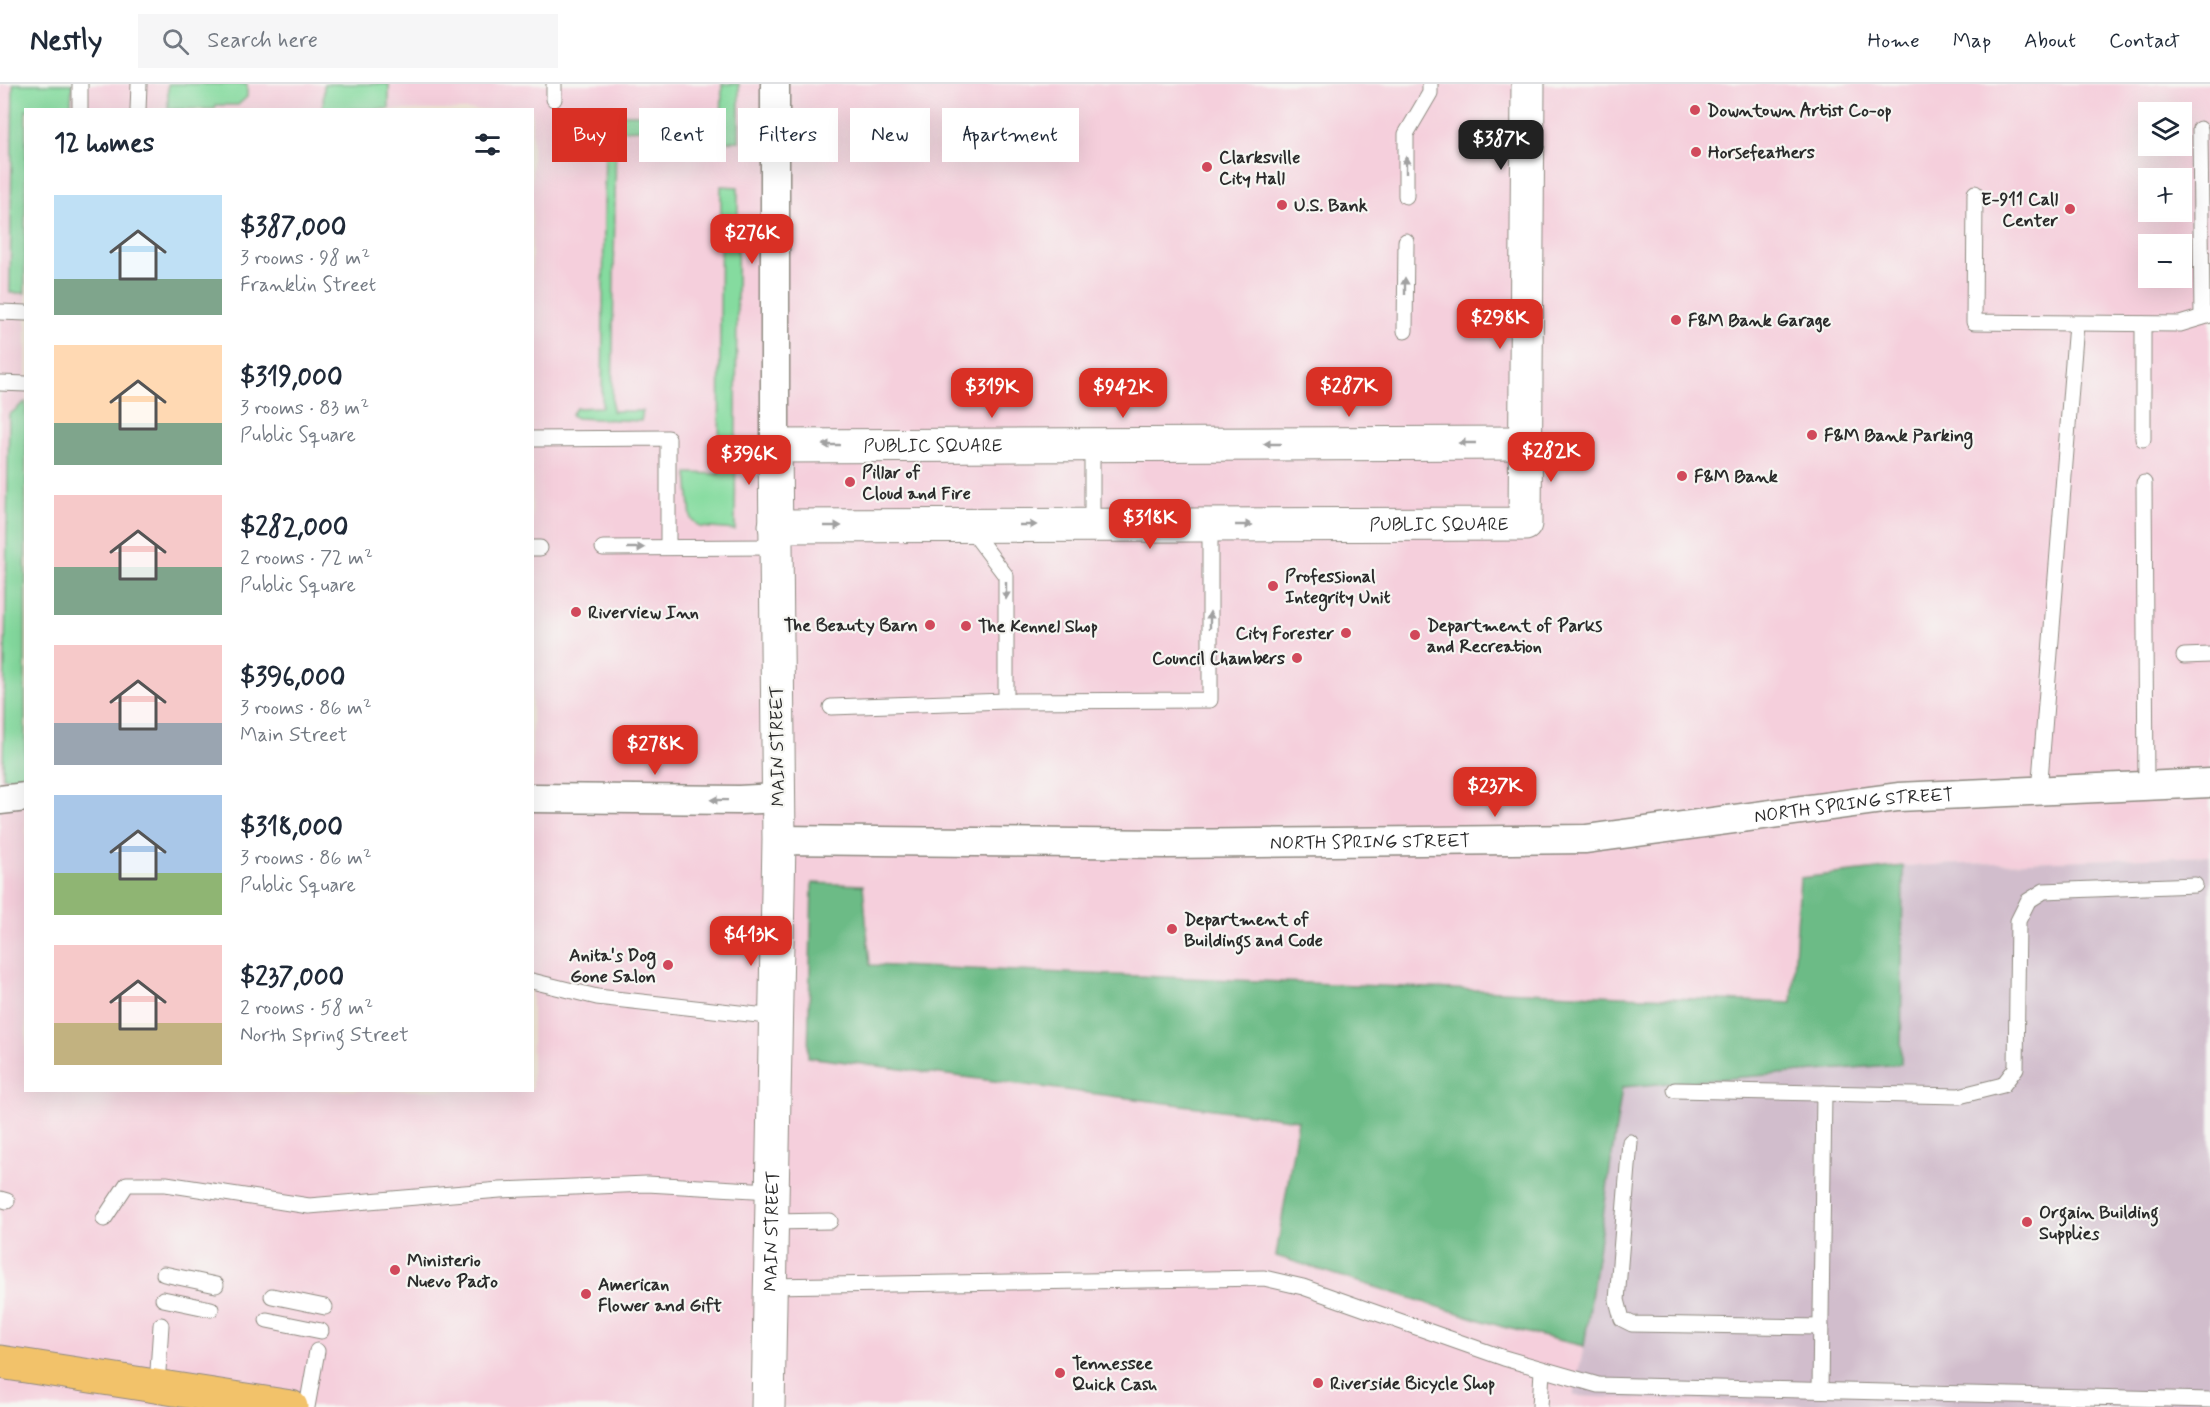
<!DOCTYPE html>
<meta charset="utf-8">
<style>
:root{--surface:#fff;--page:#f6f6f7;--text:#1f2937;--muted:#747a83;--line:#e0e1e3;--accent:#d93025}
body{margin:0;font-family:Mynerve,sans-serif;background:var(--page);color:var(--text);height:100vh;display:flex;flex-direction:column;font-size:22px;white-space:nowrap}
*{box-sizing:border-box;margin:0}
p{font-size:20px;color:var(--muted)}
.icon{flex:none;width:33px;height:33px;fill:none;stroke:currentColor;stroke-width:2;stroke-linecap:round;stroke-linejoin:round}
.map{position:relative;flex:1;overflow:hidden}
.drawer{position:absolute;left:24px;top:24px;width:510px;height:984px;display:flex;flex-direction:column;background:var(--surface);border-radius:0px;box-shadow:0 6px 24px #0002}
.drawer>*{flex:none}
.banner{position:absolute;left:552px;top:24px;width:570px;height:54px;display:flex;gap:12px}
.fabs{position:absolute;left:2138px;top:18px;display:grid;gap:12px}
.fabs a{display:grid;place-items:center;width:54px;height:54px;border-radius:0px;background:var(--surface);box-shadow:0 6px 24px #0002;font-size:30px}
.price{position:absolute;translate:-50% -51px;padding:0 14px;border-radius:12px;background:var(--accent);color:#fff;font-size:20px;line-height:39px;filter:drop-shadow(0 2px 3px #0008)}
.price::after{content:'';position:absolute;left:50%;top:36px;width:18px;height:14px;margin-left:-9px;background:inherit;clip-path:polygon(0 0,100% 0,50% 100%)}
.price.current{background:#222;color:#fff}
ul{padding:0;list-style:none}
li{display:flex;align-items:center;gap:18px;height:150px;padding:0 30px}
li span{display:grid;place-items:center;flex:none;width:168px;height:120px;border-radius:0px;color:#555}
li>.icon{margin-inline-start:auto}
span .icon{width:72px;height:72px;fill:#fffc;stroke-width:1}
li b{font-size:26px}
h2{display:flex;justify-content:space-between;align-items:center;height:72px;padding:0 30px;font-size:26px}
.pill{padding:0 21px;border-radius:0px;background:var(--surface);box-shadow:0 6px 24px #0002;font-size:21px;line-height:54px}
.pill.current{background:var(--accent);color:#fff}
header{display:flex;align-items:center;gap:36px;box-sizing:border-box;height:84px;padding:0 30px;background:var(--surface);border-bottom:2px solid var(--line)}
header strong{font-size:28px}
nav{display:flex;gap:33px;margin-inline-start:auto;font-size:21px}
.search{width:420px;height:54px;background:var(--page);display:flex;align-items:center;gap:15px;box-sizing:border-box;padding:0 21px;border-radius:0px;color:var(--muted);font-size:22px}
.map>svg:first-child{display:block}
.built{fill:#f5cfdc;fill-rule:evenodd}
.industrial{fill:#d1bdcc}
.green{fill:#85db9f;stroke:#588365;stroke-width:1.5}
.forest{fill:#6cbb86;stroke:#4c7358;stroke-width:1.5}
.lines{fill:none;stroke-linecap:round;stroke-linejoin:round}
.service-casing{stroke:#8f8a81;stroke-width:17}
.minor-casing{stroke:#8f8a81;stroke-width:31}
.tertiary-casing{stroke:#8f8a81;stroke-width:35}
.trunk-casing{stroke:#8f8a81;stroke-width:35}
.service{stroke:#fff;stroke-width:15}
.minor{stroke:#fff;stroke-width:28}
.tertiary{stroke:#fff;stroke-width:33}
.trunk{stroke:#f2c26a;stroke-width:33}
.oneway{fill:#a0a0a0}
.poi-dot{fill:#d1495b;stroke:#f6f6f2;stroke-width:2}
.labels{text-anchor:middle;stroke-width:4.5;stroke-linejoin:round;paint-order:stroke}
.poi-label{font-size:18px;font-weight:bold;fill:#2b2b2b;stroke:#f6f6f2;text-anchor:start}
.street-label{font-size:18px;fill:#2b2b2b;stroke:#f6f6f2}
</style>
<header>
<strong>Nestly</strong>
<div class="search"><svg class="icon" aria-label="search" viewBox="0 0 24 24"><circle cx="10" cy="10" r="6"/><path d="M15 15l6 6"/></svg>Search here</div>
<nav><a>Home</a><a>Map</a><a>About</a><a>Contact</a></nav>
</header>
<div class="map">
<svg width="2210" height="1323" viewBox="0 0 2210 1323">
<rect width="100%" height="100%" fill="#f6f6f2"/>
<filter id="ink" filterUnits="userSpaceOnUse"><feTurbulence type="fractalNoise" baseFrequency=".0167" numOctaves="2"/><feDisplacementMap in="SourceGraphic" scale="12" xChannelSelector="R" yChannelSelector="G"/><feConvolveMatrix kernelMatrix="1 2 1 2 8 2 1 2 1" color-interpolation-filters="sRGB"/></filter>
<filter id="wash" filterUnits="userSpaceOnUse"><feTurbulence type="fractalNoise" baseFrequency=".008" numOctaves="4" result="noise"/><feDisplacementMap in="SourceGraphic" scale="24" xChannelSelector="R" yChannelSelector="G"/><feGaussianBlur stdDeviation="1.35" result="paint"/><feColorMatrix in="noise" values="0 0 0 0 0 0 0 0 0 0 0 0 0 0 0 0 0 1.4 0 .05"/><feComposite in="paint" operator="in"/></filter>
<g filter="url(#wash)">
<rect width="100%" height="100%" fill="#f3e9d7"/>
<path class="built" d="M0,0H2210V772L1903,782L1800,794L1793,919L869,881L863,801L809,973L1298,1036L1276,1172L1503,1243L1584,1262L1574,1312L1838,1323H0ZM26,26H532V1006H26ZM2148,28H2181V62H2148ZM2148,94H2181V128H2148ZM2148,160H2181V194H2148Z"/>
<polygon class="industrial" points="2210,772 2210,1323 1838,1323 1573,1312 1584,1262 1622,1003 1901,980 1903,782"/>
<g class="green">
<polygon points="13,0 72,0 71,25 26,26 25,209 10,209"/>
<polygon points="168,0 247,0 247,13 238,21 216,21 215,25 168,25"/>
<polygon points="324,0 389,0 389,25 323,25"/>
<polygon points="722,0 739,0 739,57 721,58"/>
<polygon points="585,30 647,30 649,41 642,45 616,46 612,327 643,327 641,337 576,334 571,331 576,324 602,323 605,44 582,43 578,35"/>
<polygon points="721,102 738,103 735,446 700,443 691,435 687,389 719,390"/>
<polygon points="25,318 26,318 25,698 3,693 9,331"/>
</g>
<polygon class="forest" points="1903,782 1901,980 1622,1003 1584,1262 1503,1243 1276,1172 1298,1036 808,973 812,799 863,801 870,881 1792,919 1800,794"/>
</g>
<g filter="url(#ink)">
<g class="lines">
<g class="service-casing">
<g id="service">
<polyline points="554,15 554,0"/>
<polyline points="80,26 80,0"/>
<polyline points="138,26 139,0"/>
<polyline points="2200,45 2202,233"/>
<polyline points="1975,109 1974,238 2180,240 2210,231"/>
<polyline points="1406,112 1406,50 1430,9 1430,0"/>
<polyline points="0,228 26,229"/>
<polyline points="2143,240 2143,355"/>
<polyline points="1405,247 1406,157"/>
<polyline points="0,299 26,300"/>
<polyline points="532,355 668,354 668,463"/>
<polyline points="2144,399 2146,703"/>
<polyline points="1092,441 1092,360"/>
<polyline points="969,443 1006,492 1006,617"/>
<polyline points="532,464 540,464"/>
<polyline points="603,464 776,463"/>
<polyline points="2184,572 2210,571"/>
<polyline points="831,623 1006,617 1210,616 1210,441"/>
<polyline points="2039,708 2076,240"/>
<polyline points="532,897 597,913 776,933"/>
<polyline points="1675,1006 1959,1012 2003,1001 2016,984 2018,837 2028,817 2044,807 2195,801"/>
<polyline points="1630,1058 1617,1216 1622,1235 1632,1240 1821,1243"/>
<polyline points="0,1115 7,1117"/>
<polyline points="104,1135 127,1100 166,1100 309,1122 500,1106 647,1100 772,1107"/>
<polyline points="771,1138 830,1137"/>
<polyline points="164,1190 216,1201"/>
<polyline points="770,1202 1264,1194 1303,1203 1504,1274 1598,1301 2210,1316"/>
<polyline points="272,1212 325,1223"/>
<polyline points="163,1215 211,1225"/>
<polyline points="267,1236 321,1247"/>
<polyline points="157,1302 161,1241"/>
<polyline points="1820,1306 1824,1009"/>
<polyline points="307,1323 317,1267"/>
<polyline points="1540,1323 1542,1286"/>
</g>
</g>
<g class="minor-casing">
<g id="minor">
<polyline points="775,362 775,0"/>
<polyline points="532,714 739,716 778,714"/>
<polyline points="0,716 26,713"/>
<path id="s1" d="M779,756L1167,760L1586,755L1898,713L2210,699"/>
</g>
</g>
<g class="tertiary-casing">
<g id="tertiary">
<path id="s2" d="M775,442L1525,440L1528,0"/>
<path id="s3" d="M768,1323L779,756L775,362L1525,359"/>
</g>
</g>
<g class="trunk-casing">
<polyline id="trunk" points="0,1278 291,1323"/>
</g>
<use href="#service" class="service"/>
<use href="#minor" class="minor"/>
<use href="#tertiary" class="tertiary"/>
<use href="#trunk" class="trunk"/>
</g>
<defs><path id="oneway-solid" d="M-6-.8H1V-3.2L6.5 0L1 3.2V.8H-6Z" transform="scale(1.5)"/></defs>
<g class="oneway">
<use href="#oneway-solid" transform="translate(1406 81) rotate(-90)"/>
<use href="#oneway-solid" transform="translate(1405 202) rotate(-90)"/>
<use href="#oneway-solid" transform="translate(1467 359) rotate(180)"/>
<use href="#oneway-solid" transform="translate(1272 360) rotate(180)"/>
<use href="#oneway-solid" transform="translate(831 361) rotate(180)"/>
<use href="#oneway-solid" transform="translate(1028 441)"/>
<use href="#oneway-solid" transform="translate(1244 441)"/>
<use href="#oneway-solid" transform="translate(833 442)"/>
<use href="#oneway-solid" transform="translate(636 464)"/>
<use href="#oneway-solid" transform="translate(1006 507) rotate(90)"/>
<use href="#oneway-solid" transform="translate(1210 536) rotate(-90)"/>
<use href="#oneway-solid" transform="translate(719 716) rotate(-179)"/>
</g>
</g>
<g class="poi-dot">
<circle cx="1695" cy="26" r="6"/>
<circle cx="1696" cy="68" r="6"/>
<circle cx="1207" cy="83" r="6"/>
<circle cx="1282" cy="121" r="6"/>
<circle cx="2070" cy="125" r="6"/>
<circle cx="1676" cy="236" r="6"/>
<circle cx="1812" cy="351" r="6"/>
<circle cx="1682" cy="392" r="6"/>
<circle cx="850" cy="398" r="6"/>
<circle cx="1273" cy="502" r="6"/>
<circle cx="576" cy="528" r="6"/>
<circle cx="930" cy="541" r="6"/>
<circle cx="966" cy="542" r="6"/>
<circle cx="1346" cy="549" r="6"/>
<circle cx="1415" cy="551" r="6"/>
<circle cx="1297" cy="574" r="6"/>
<circle cx="1172" cy="845" r="6"/>
<circle cx="668" cy="881" r="6"/>
<circle cx="2027" cy="1138" r="6"/>
<circle cx="395" cy="1186" r="6"/>
<circle cx="586" cy="1210" r="6"/>
<circle cx="1060" cy="1289" r="6"/>
<circle cx="1318" cy="1299" r="6"/>
</g>
<g class="labels">
<g class="poi-label">
<text x="1707" y="32">Downtown Artist Co-op</text>
<text x="1708" y="74">Horsefeathers</text>
<text x="1219" y="79">Clarksville<tspan x="1219" dy="21">City Hall</tspan></text>
<text x="2058" y="121" text-anchor="end">E-911 Call<tspan x="2058" dy="21">Center</tspan></text>
<text x="1294" y="127">U.S. Bank</text>
<text x="1688" y="242">F&amp;M Bank Garage</text>
<text x="1824" y="357">F&amp;M Bank Parking</text>
<text x="862" y="394">Pillar of<tspan x="862" dy="21">Cloud and Fire</tspan></text>
<text x="1694" y="398">F&amp;M Bank</text>
<text x="1285" y="498">Professional<tspan x="1285" dy="21">Integrity Unit</tspan></text>
<text x="588" y="534">Riverview Inn</text>
<text x="918" y="547" text-anchor="end">The Beauty Barn</text>
<text x="1427" y="547">Department of Parks<tspan x="1427" dy="21">and Recreation</tspan></text>
<text x="978" y="548">The Kennel Shop</text>
<text x="1334" y="555" text-anchor="end">City Forester</text>
<text x="1285" y="580" text-anchor="end">Council Chambers</text>
<text x="1184" y="841">Department of<tspan x="1184" dy="21">Buildings and Code</tspan></text>
<text x="656" y="877" text-anchor="end">Anita's Dog<tspan x="656" dy="21">Gone Salon</tspan></text>
<text x="2039" y="1134">Orgain Building<tspan x="2039" dy="21">Supplies</tspan></text>
<text x="407" y="1182">Ministerio<tspan x="407" dy="21">Nuevo Pacto</tspan></text>
<text x="598" y="1206">American<tspan x="598" dy="21">Flower and Gift</tspan></text>
<text x="1072" y="1285">Tennessee<tspan x="1072" dy="21">Quick Cash</tspan></text>
<text x="1330" y="1305">Riverside Bicycle Shop</text>
</g>
<g class="street-label">
<text dy="6" stroke="none"><textPath href="#s3" startOffset="1119">PUBLIC SQUARE</textPath></text>
<text dy="6" stroke="none"><textPath href="#s2" startOffset="664">PUBLIC SQUARE</textPath></text>
<text transform="translate(777 662) rotate(-91)" y="6">MAIN STREET</text>
<text dy="6" stroke="none"><textPath href="#s1" startOffset="1077">NORTH SPRING STREET</textPath></text>
<text dy="6" stroke="none"><textPath href="#s1" startOffset="591">NORTH SPRING STREET</textPath></text>
<text dy="6" stroke="none"><textPath href="#s3" startOffset="176">MAIN STREET</textPath></text>
</g>
</g>
</svg>
<div class="fabs">
<a><svg class="icon" aria-label="layers" viewBox="0 0 24 24"><path d="M12 4l9 5-9 5-9-5zM3 14l9 5 9-5"/></svg></a>
<a>+</a>
<a>−</a>
</div>
<b class="price current" style="left:1501px;top:87px">$387K</b>
<b class="price" style="left:752px;top:181px">$276K</b>
<b class="price" style="left:1500px;top:266px">$298K</b>
<b class="price" style="left:1349px;top:334px">$287K</b>
<b class="price" style="left:992px;top:335px">$319K</b>
<b class="price" style="left:1123px;top:335px">$942K</b>
<b class="price" style="left:1551px;top:399px">$282K</b>
<b class="price" style="left:749px;top:402px">$396K</b>
<b class="price" style="left:1150px;top:466px">$318K</b>
<b class="price" style="left:655px;top:692px">$278K</b>
<b class="price" style="left:1495px;top:734px">$237K</b>
<b class="price" style="left:751px;top:883px">$413K</b>
<div class="banner">
<a class="pill current">Buy</a>
<a class="pill">Rent</a>
<a class="pill">Filters</a>
<a class="pill">New</a>
<a class="pill">Apartment</a>
</div>
<section class="drawer">
<h2>12 homes<svg class="icon" aria-label="filters" viewBox="0 0 24 24"><path d="M4 7h16M4 17h16"/><circle cx="9" cy="7" r="2"/><circle cx="15" cy="17" r="2"/></svg></h2>
<ul>
<li><span style="background:linear-gradient(#bfe0f5 70%,#7fa58c 0)"><svg class="icon" aria-label="home" viewBox="0 0 24 24"><path d="M3 11l9-7 9 7M6 9v11h12V9"/></svg></span><div><b>$387,000</b><p>3 rooms · 98 m²</p><p>Franklin Street</p></div></li>
<li><span style="background:linear-gradient(#ffd9b3 65%,#7fa58c 0)"><svg class="icon" aria-label="home" viewBox="0 0 24 24"><path d="M3 11l9-7 9 7M6 9v11h12V9"/></svg></span><div><b>$319,000</b><p>3 rooms · 83 m²</p><p>Public Square</p></div></li>
<li><span style="background:linear-gradient(#f6c9c9 60%,#7fa58c 0)"><svg class="icon" aria-label="home" viewBox="0 0 24 24"><path d="M3 11l9-7 9 7M6 9v11h12V9"/></svg></span><div><b>$282,000</b><p>2 rooms · 72 m²</p><p>Public Square</p></div></li>
<li><span style="background:linear-gradient(#f6c9c9 65%,#9aa5b1 0)"><svg class="icon" aria-label="home" viewBox="0 0 24 24"><path d="M3 11l9-7 9 7M6 9v11h12V9"/></svg></span><div><b>$396,000</b><p>3 rooms · 86 m²</p><p>Main Street</p></div></li>
<li><span style="background:linear-gradient(#a9c7e8 65%,#8fb573 0)"><svg class="icon" aria-label="home" viewBox="0 0 24 24"><path d="M3 11l9-7 9 7M6 9v11h12V9"/></svg></span><div><b>$318,000</b><p>3 rooms · 86 m²</p><p>Public Square</p></div></li>
<li><span style="background:linear-gradient(#f6c9c9 65%,#c2b280 0)"><svg class="icon" aria-label="home" viewBox="0 0 24 24"><path d="M3 11l9-7 9 7M6 9v11h12V9"/></svg></span><div><b>$237,000</b><p>2 rooms · 58 m²</p><p>North Spring Street</p></div></li>
</ul>
</section>
</div>
